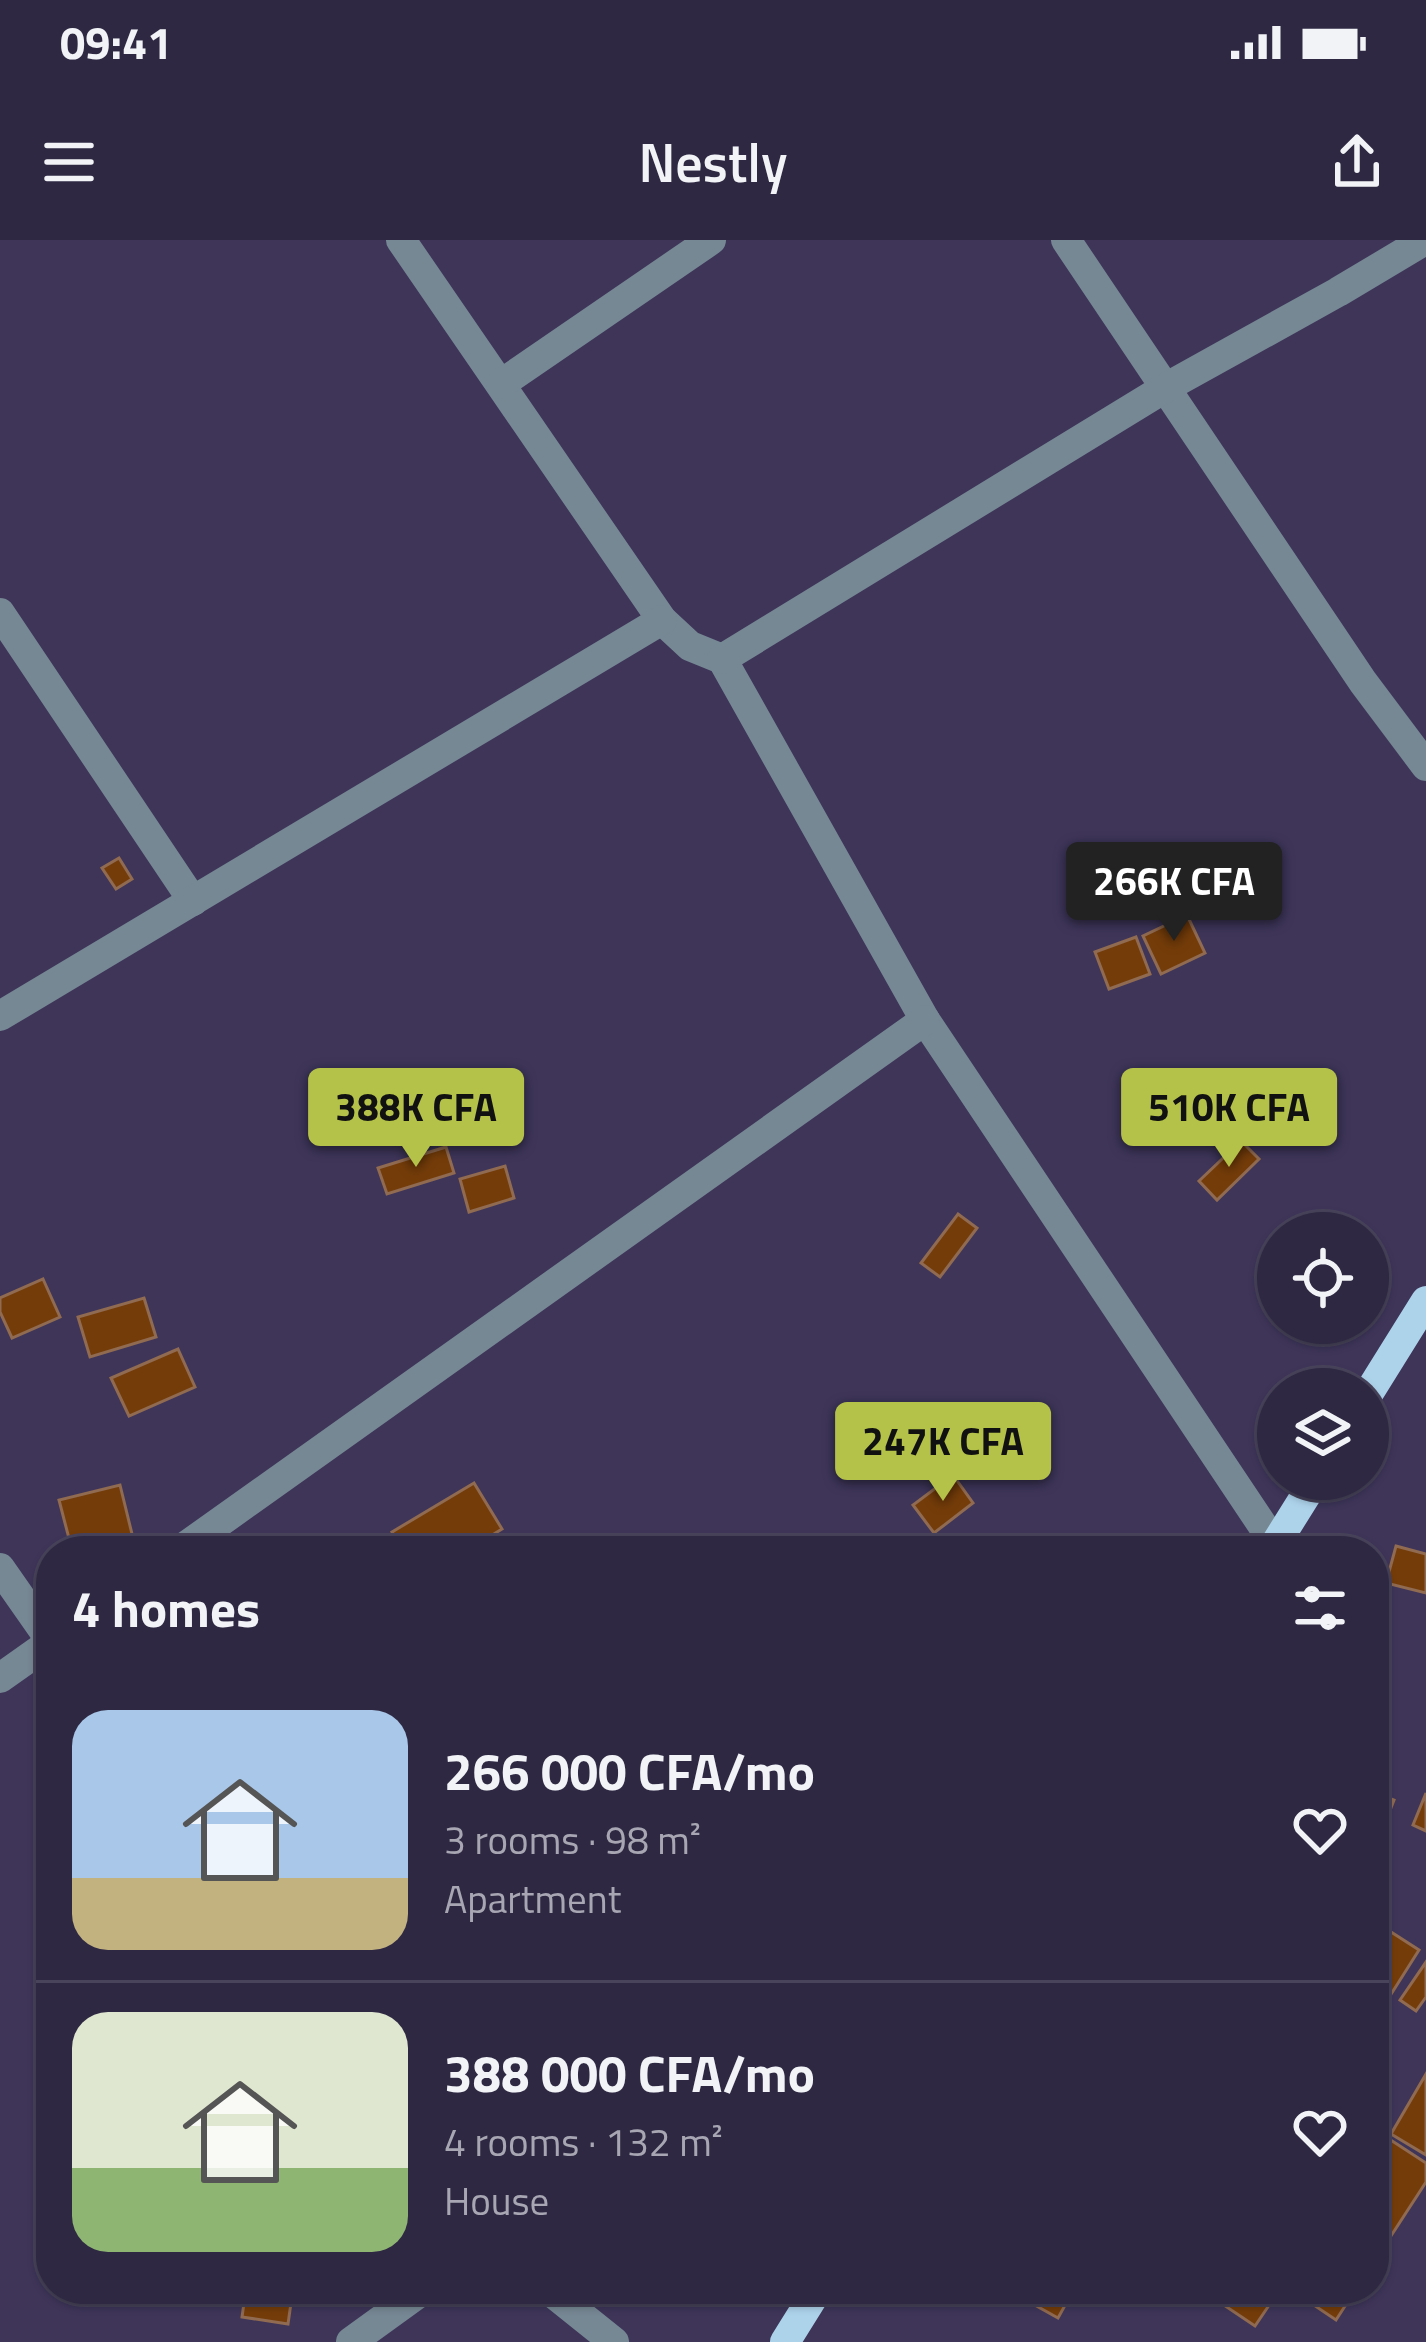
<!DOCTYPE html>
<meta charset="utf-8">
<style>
:root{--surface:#2e2843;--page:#36304a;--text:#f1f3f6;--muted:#a7a6b2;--line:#49445c;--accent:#b4c24a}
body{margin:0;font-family:"Titillium Web",sans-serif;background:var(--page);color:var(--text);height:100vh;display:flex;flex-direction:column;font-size:45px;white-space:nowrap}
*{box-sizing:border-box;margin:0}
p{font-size:39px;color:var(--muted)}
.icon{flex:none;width:66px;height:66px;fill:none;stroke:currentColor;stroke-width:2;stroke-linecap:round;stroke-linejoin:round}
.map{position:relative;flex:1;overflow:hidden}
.side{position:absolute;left:36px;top:1296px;width:1353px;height:768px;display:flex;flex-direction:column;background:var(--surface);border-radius:48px;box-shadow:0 3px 9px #0004,0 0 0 3px var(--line)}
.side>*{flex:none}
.controls{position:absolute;left:1257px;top:972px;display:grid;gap:24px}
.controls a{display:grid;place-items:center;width:132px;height:132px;border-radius:50%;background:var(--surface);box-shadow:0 3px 9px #0004,0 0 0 3px var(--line);font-size:60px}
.price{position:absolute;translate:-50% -102px;padding:0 27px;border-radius:12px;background:var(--accent);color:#111;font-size:39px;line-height:78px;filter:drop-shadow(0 3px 6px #0008)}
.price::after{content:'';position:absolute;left:50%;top:72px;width:36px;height:27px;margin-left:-18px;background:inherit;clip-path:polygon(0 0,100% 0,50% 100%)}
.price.active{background:#222;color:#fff}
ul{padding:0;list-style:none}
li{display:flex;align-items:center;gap:36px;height:300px;padding:0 36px}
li+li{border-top:3px solid var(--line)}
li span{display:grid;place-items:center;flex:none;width:336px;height:240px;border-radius:36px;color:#555}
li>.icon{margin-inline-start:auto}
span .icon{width:144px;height:144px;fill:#fffc;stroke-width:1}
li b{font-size:51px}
h2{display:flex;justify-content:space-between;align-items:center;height:144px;padding:0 36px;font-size:51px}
.status{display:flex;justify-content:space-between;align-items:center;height:84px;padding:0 60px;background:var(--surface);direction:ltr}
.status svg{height:33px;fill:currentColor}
header{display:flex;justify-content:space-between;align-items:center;height:156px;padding:0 36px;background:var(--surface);font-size:54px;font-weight:600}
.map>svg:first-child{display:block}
.building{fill:#743c09;stroke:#906a51;stroke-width:3}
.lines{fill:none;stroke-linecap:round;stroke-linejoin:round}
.minor{stroke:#768894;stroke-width:30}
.major{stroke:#add3eb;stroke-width:30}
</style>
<div class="status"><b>09:41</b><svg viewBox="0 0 49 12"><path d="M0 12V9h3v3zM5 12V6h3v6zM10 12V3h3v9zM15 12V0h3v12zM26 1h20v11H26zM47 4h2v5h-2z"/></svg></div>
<header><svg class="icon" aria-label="menu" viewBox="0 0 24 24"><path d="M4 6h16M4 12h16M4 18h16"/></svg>Nestly<svg class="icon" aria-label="share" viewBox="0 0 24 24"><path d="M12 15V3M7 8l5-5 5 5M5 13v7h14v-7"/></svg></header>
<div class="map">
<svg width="1426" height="2102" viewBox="0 0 1426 2102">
<rect width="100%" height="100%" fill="#3e3559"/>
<g class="building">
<polygon points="119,618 132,639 116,649 102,628"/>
<polygon points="1187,675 1205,713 1161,734 1143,696"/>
<polygon points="1136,697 1150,734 1109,749 1095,712"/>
<polygon points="1241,901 1259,919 1217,960 1199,941"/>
<polygon points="446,907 454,933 387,954 378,928"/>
<polygon points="505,926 514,958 469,972 460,939"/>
<polygon points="958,974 977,988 940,1037 921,1023"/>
<polygon points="43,1039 60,1077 12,1098 0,1072 0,1058"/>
<polygon points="144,1058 156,1097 90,1117 78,1077"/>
<polygon points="178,1109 195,1147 129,1176 111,1138"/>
<polygon points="953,1235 973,1263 934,1293 913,1265"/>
<polygon points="474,1243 502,1289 466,1311 404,1311 392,1292"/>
<polygon points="120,1245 132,1294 72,1310 59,1260"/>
<polygon points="1396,1306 1426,1314 1426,1353 1386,1343"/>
<polygon points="1374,1552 1394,1560 1376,1606 1374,1605"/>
<polygon points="1426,1553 1426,1591 1413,1585"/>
<polygon points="1374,1681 1419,1710 1388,1759 1374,1750"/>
<polygon points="1426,1722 1426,1757 1416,1771 1400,1760"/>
<polygon points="1426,1834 1426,1915 1391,1894"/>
<polygon points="1383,1895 1426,1923 1426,1942 1374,2022 1374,1909"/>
<polygon points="246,2049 293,2049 288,2084 242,2077"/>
<polygon points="1006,2049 1074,2049 1058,2078"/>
<polygon points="1200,2049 1280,2049 1255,2086"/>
<polygon points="1290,2049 1356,2049 1336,2080"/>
</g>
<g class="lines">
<g class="minor">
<polyline points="401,0 662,380 690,406 722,419 925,780 1275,1304"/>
<polyline points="1066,0 1363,442 1426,526"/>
<polyline points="501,144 711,0"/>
<polyline points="0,373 193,661"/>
<polyline points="722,419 1165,148 1338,52 1425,0"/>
<polyline points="0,776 662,380"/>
<polyline points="179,1311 925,780"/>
<polyline points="0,1328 51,1401"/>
<polyline points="0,1438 51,1402"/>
<polyline points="548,2049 614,2102"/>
<polyline points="351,2102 424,2049"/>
</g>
<g class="major">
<polyline points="1368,1154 1426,1061"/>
<polyline points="1271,1311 1316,1239"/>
<polyline points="785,2102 818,2049"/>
</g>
</g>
</svg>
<div class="controls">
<a><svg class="icon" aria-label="locate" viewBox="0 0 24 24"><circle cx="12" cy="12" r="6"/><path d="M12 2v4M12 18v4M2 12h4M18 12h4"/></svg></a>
<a><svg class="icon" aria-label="layers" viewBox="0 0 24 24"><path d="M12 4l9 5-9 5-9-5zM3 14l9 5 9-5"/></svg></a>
</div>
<b class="price active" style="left:1174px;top:704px">266K CFA</b>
<b class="price" style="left:416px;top:930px">388K CFA</b>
<b class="price" style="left:1229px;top:930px">510K CFA</b>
<b class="price" style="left:943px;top:1264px">247K CFA</b>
<section class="side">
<h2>4 homes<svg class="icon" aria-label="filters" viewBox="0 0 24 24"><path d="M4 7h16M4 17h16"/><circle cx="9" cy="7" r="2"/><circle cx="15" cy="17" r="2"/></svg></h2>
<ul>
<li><span style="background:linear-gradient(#a9c7e8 70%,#c2b280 0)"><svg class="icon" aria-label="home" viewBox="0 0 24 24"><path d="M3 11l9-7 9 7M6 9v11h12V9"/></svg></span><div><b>266 000 CFA/mo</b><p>3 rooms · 98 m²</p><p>Apartment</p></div><svg class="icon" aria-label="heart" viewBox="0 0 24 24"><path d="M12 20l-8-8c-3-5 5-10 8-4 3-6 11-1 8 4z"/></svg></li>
<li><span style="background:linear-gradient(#dfe7d0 65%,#8fb573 0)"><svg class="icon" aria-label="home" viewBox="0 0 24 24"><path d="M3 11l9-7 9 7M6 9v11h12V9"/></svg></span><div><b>388 000 CFA/mo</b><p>4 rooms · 132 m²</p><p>House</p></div><svg class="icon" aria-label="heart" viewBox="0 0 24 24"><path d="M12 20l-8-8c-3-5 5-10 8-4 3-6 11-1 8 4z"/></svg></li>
</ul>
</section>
</div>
